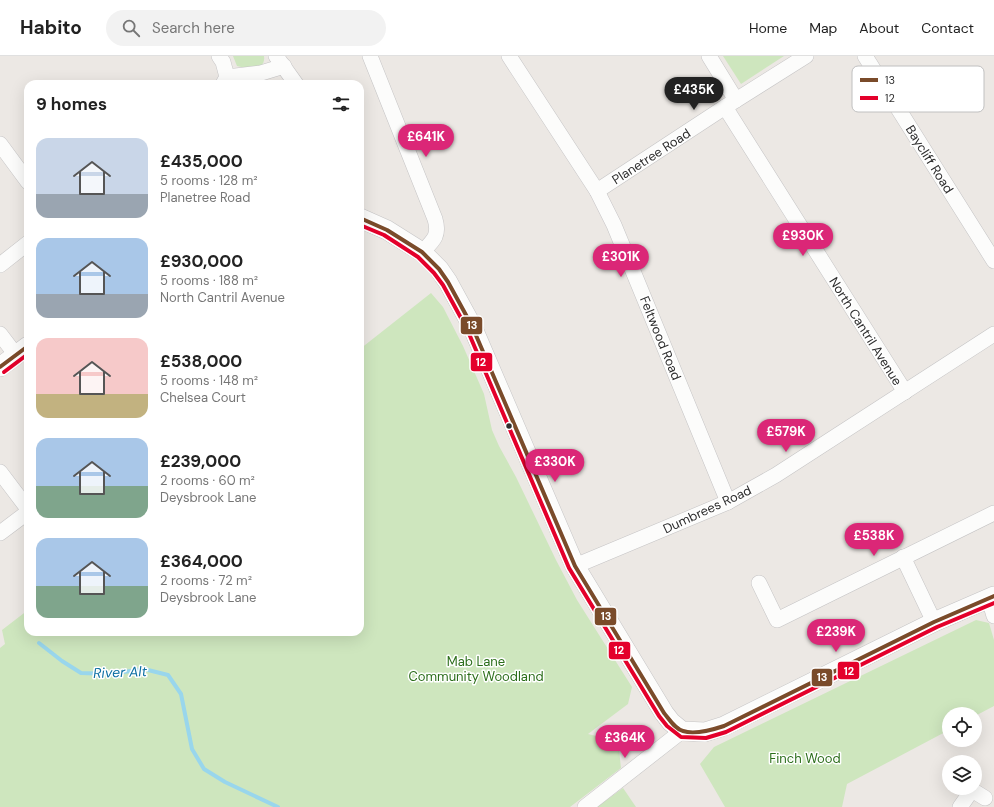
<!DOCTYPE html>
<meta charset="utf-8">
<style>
:root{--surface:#fff;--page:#f2f2f2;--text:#222;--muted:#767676;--line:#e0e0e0;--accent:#db2777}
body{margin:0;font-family:"DM Sans",sans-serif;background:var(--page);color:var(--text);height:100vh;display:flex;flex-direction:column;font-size:15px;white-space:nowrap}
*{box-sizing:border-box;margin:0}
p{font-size:13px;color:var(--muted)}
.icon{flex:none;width:22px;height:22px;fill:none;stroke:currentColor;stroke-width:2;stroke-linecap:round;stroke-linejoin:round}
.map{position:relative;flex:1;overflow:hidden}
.drawer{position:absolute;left:24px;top:24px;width:340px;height:556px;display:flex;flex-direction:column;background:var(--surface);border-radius:12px;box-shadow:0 4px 16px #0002}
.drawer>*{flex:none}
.fabs{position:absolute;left:942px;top:651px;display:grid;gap:8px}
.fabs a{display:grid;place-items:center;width:40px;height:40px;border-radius:50%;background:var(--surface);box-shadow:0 4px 16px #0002;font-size:20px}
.price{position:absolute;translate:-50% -34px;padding:0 9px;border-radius:14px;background:var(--accent);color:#fff;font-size:13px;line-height:26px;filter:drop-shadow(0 1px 2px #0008)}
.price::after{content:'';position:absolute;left:50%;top:24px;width:12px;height:9px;margin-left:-6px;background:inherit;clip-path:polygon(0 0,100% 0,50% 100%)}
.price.current{background:#222;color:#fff}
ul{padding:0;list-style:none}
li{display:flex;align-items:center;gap:12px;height:100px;padding:0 12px}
li span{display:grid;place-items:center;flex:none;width:112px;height:80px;border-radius:12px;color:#555}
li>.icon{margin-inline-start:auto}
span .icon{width:48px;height:48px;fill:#fffc;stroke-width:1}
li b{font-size:17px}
h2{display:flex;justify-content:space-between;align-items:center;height:48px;padding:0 12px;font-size:17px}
header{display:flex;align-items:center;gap:24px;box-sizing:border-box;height:56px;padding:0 20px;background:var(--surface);border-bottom:1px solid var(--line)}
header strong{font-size:19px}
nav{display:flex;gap:22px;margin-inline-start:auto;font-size:14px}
.search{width:280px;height:36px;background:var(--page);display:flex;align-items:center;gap:10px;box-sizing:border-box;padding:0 14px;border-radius:22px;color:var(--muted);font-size:15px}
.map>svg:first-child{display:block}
.green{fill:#cee6be}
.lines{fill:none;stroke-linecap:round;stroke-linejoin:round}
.stream{stroke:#99d6ec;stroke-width:4}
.minor-casing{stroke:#c5c4c5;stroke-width:16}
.tertiary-casing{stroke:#c5c4c5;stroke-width:20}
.minor{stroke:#fcfcfb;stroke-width:15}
.tertiary{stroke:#fcfcfb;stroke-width:19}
.bus-1-casing{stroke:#fff;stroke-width:7}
.bus-2-casing{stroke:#fff;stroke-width:7}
.bus-1{stroke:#7a4b2a;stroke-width:4}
.bus-2{stroke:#e4002b;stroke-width:4}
.bus-dot{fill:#2e2e2e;stroke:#fff;stroke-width:1.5}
.labels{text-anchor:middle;stroke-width:3;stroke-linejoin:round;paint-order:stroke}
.street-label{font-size:13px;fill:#2e2e2e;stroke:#fff}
.park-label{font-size:13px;fill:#2c6e1b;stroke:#fff}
.water-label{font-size:14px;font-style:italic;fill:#0d6fa3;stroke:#fff}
.key{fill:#fff;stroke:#c0c0c0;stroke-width:1}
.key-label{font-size:11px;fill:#2e2e2e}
.line-badge{stroke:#fff;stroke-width:1.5}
.badge-label{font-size:11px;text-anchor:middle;font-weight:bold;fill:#fff}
</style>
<header>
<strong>Habito</strong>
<div class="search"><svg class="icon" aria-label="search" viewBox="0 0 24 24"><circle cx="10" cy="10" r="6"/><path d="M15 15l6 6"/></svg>Search here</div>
<nav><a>Home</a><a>Map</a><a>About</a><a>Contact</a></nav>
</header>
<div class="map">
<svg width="994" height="751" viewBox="0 0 994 751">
<rect width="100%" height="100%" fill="#ece8e4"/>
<g class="green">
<path d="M233,0H264C266,16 247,13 237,10Z"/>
<polygon points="723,0 784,0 741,28"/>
<polygon points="431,237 443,251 463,290 484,338 492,374 499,390 516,421 556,504 577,544 632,631 628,648 588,678 608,683 619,694 621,712 570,751 0,751 0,592 5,588 2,574 28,554 28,576 360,576 360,293"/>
<polygon points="976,564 989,567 994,584 994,650 975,660 975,658 949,658 949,674 847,728 842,751 725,751 700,708 714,691"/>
<polygon points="623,732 636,751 597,751"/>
</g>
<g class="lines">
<polyline class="stream" points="39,587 62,605 81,617 110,618 144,613 168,619 181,638 192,693 204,713 225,726 278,751"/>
<g class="minor-casing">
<g id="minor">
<polyline points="219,0 223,6 227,21 223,28"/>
<polyline points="276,0 296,28"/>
<path d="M370,0L435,163C440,180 433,185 422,196"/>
<polyline points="509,0 597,135 614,169 728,446"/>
<polyline points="709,0 736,44"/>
<polyline points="865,0 994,205"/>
<polyline points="227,21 261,17 284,10"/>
<polyline points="725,51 905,336"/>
<polyline points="0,88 28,126"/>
<polyline points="597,135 725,51 806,0"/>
<polyline points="0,209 28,187"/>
<polyline points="0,278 16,299"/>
<polyline points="0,416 28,453"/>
<polyline points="0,477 28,456"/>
<polyline points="903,501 934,566"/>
<polyline points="575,510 728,446 776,419 994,278"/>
<polyline points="759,527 777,564 994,457"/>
<polyline points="989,543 994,560"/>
<polyline points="585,751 682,675"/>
<polyline points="960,751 972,734 985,742"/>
</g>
</g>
<g class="tertiary-casing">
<g id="tertiary">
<polyline points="360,162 387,174 422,196 439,213 448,226 472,270 575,510 664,657 671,666 682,675 705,676 724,670 934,566 994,540"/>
<polyline points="0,311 28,290"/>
</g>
</g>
<use href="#minor" class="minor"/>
<use href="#tertiary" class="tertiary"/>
<g class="bus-1-casing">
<g id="bus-1">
<path d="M360,162L387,174L422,196L439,213L448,226L472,270L575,510L664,657C669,663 675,673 683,675C695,679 712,674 724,670L934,566L994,540"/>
<polyline points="0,311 28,290"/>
</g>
</g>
<g class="bus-2-casing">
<g id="bus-2">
<polyline points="360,169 384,179 418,201 434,217 443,229 467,273 569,512 659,660 667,670 681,681 706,682 726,676 937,571 994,547"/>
<polyline points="4,316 28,298"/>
</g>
</g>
<use href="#bus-1" class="bus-1"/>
<use href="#bus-2" class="bus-2"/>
</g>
<circle class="bus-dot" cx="509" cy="370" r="3.5"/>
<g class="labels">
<g class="street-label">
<text transform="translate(651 100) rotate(-33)" y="5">Planetree Road</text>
<text transform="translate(930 103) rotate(58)" y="5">Baycliff Road</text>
<text transform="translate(866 275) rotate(58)" y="5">North Cantril Avenue</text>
<text transform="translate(661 282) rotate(68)" y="5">Feltwood Road</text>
<text transform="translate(707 453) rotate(-25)" y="5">Dumbrees Road</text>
</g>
<g class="park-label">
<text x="476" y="610">Mab Lane<tspan x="476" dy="15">Community Woodland</tspan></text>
<text x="805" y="707">Finch Wood</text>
</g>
<g class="water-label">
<text transform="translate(120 616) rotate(-2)" y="5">River Alt</text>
</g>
</g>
<rect x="852" y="10" width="132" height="46" rx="6" class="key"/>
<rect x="860" y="22" width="18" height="4" fill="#7a4b2a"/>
<rect x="860" y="40" width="18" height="4" fill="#e4002b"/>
<g class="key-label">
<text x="885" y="28">13</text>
<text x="885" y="46">12</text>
</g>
<g class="line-badge">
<rect x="460" y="260" width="23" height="19" rx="4" fill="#7a4b2a"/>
<rect x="470" y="296" width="23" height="20" rx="4" fill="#e4002b"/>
<rect x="594" y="551" width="23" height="19" rx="4" fill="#7a4b2a"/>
<rect x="608" y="585" width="23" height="19" rx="4" fill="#e4002b"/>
<rect x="837" y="605" width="23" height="19" rx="4" fill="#e4002b"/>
<rect x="811" y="612" width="22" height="19" rx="4" fill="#7a4b2a"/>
</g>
<g class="badge-label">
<text x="472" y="273">13</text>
<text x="481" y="310">12</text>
<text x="606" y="564">13</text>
<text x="619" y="598">12</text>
<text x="849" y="619">12</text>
<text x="822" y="625">13</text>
</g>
</svg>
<div class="fabs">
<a><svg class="icon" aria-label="locate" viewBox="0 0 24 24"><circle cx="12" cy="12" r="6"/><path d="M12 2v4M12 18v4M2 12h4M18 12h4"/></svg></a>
<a><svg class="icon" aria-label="layers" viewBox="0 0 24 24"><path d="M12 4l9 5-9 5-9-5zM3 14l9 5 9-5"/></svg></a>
</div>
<b class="price current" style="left:694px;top:55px">£435K</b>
<b class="price" style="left:426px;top:102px">£641K</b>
<b class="price" style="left:803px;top:201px">£930K</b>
<b class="price" style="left:621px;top:222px">£301K</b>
<b class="price" style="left:786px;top:397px">£579K</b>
<b class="price" style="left:555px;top:427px">£330K</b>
<b class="price" style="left:874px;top:501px">£538K</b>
<b class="price" style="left:836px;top:597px">£239K</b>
<b class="price" style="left:625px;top:703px">£364K</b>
<section class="drawer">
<h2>9 homes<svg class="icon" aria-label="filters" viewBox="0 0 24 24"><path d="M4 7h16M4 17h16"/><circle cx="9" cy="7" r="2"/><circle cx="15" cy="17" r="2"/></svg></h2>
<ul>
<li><span style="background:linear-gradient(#c9d6e8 70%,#9aa5b1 0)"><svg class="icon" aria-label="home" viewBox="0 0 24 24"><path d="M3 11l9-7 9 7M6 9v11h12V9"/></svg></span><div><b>£435,000</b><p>5 rooms · 128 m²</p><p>Planetree Road</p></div></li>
<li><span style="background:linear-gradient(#a9c7e8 70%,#9aa5b1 0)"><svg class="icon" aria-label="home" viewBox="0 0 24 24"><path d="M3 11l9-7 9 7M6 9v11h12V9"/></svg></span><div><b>£930,000</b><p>5 rooms · 188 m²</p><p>North Cantril Avenue</p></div></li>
<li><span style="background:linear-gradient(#f6c9c9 70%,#c2b280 0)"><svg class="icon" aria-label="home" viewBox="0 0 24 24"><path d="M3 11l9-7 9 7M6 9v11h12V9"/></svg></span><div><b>£538,000</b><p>5 rooms · 148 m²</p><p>Chelsea Court</p></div></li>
<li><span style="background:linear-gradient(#a9c7e8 60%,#7fa58c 0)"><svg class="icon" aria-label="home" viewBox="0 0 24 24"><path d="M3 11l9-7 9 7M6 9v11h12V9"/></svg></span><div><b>£239,000</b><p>2 rooms · 60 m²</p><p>Deysbrook Lane</p></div></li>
<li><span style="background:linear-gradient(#a9c7e8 60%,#7fa58c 0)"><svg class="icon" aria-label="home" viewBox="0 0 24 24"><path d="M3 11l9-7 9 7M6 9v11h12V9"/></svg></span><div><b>£364,000</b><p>2 rooms · 72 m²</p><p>Deysbrook Lane</p></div></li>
</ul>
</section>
</div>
